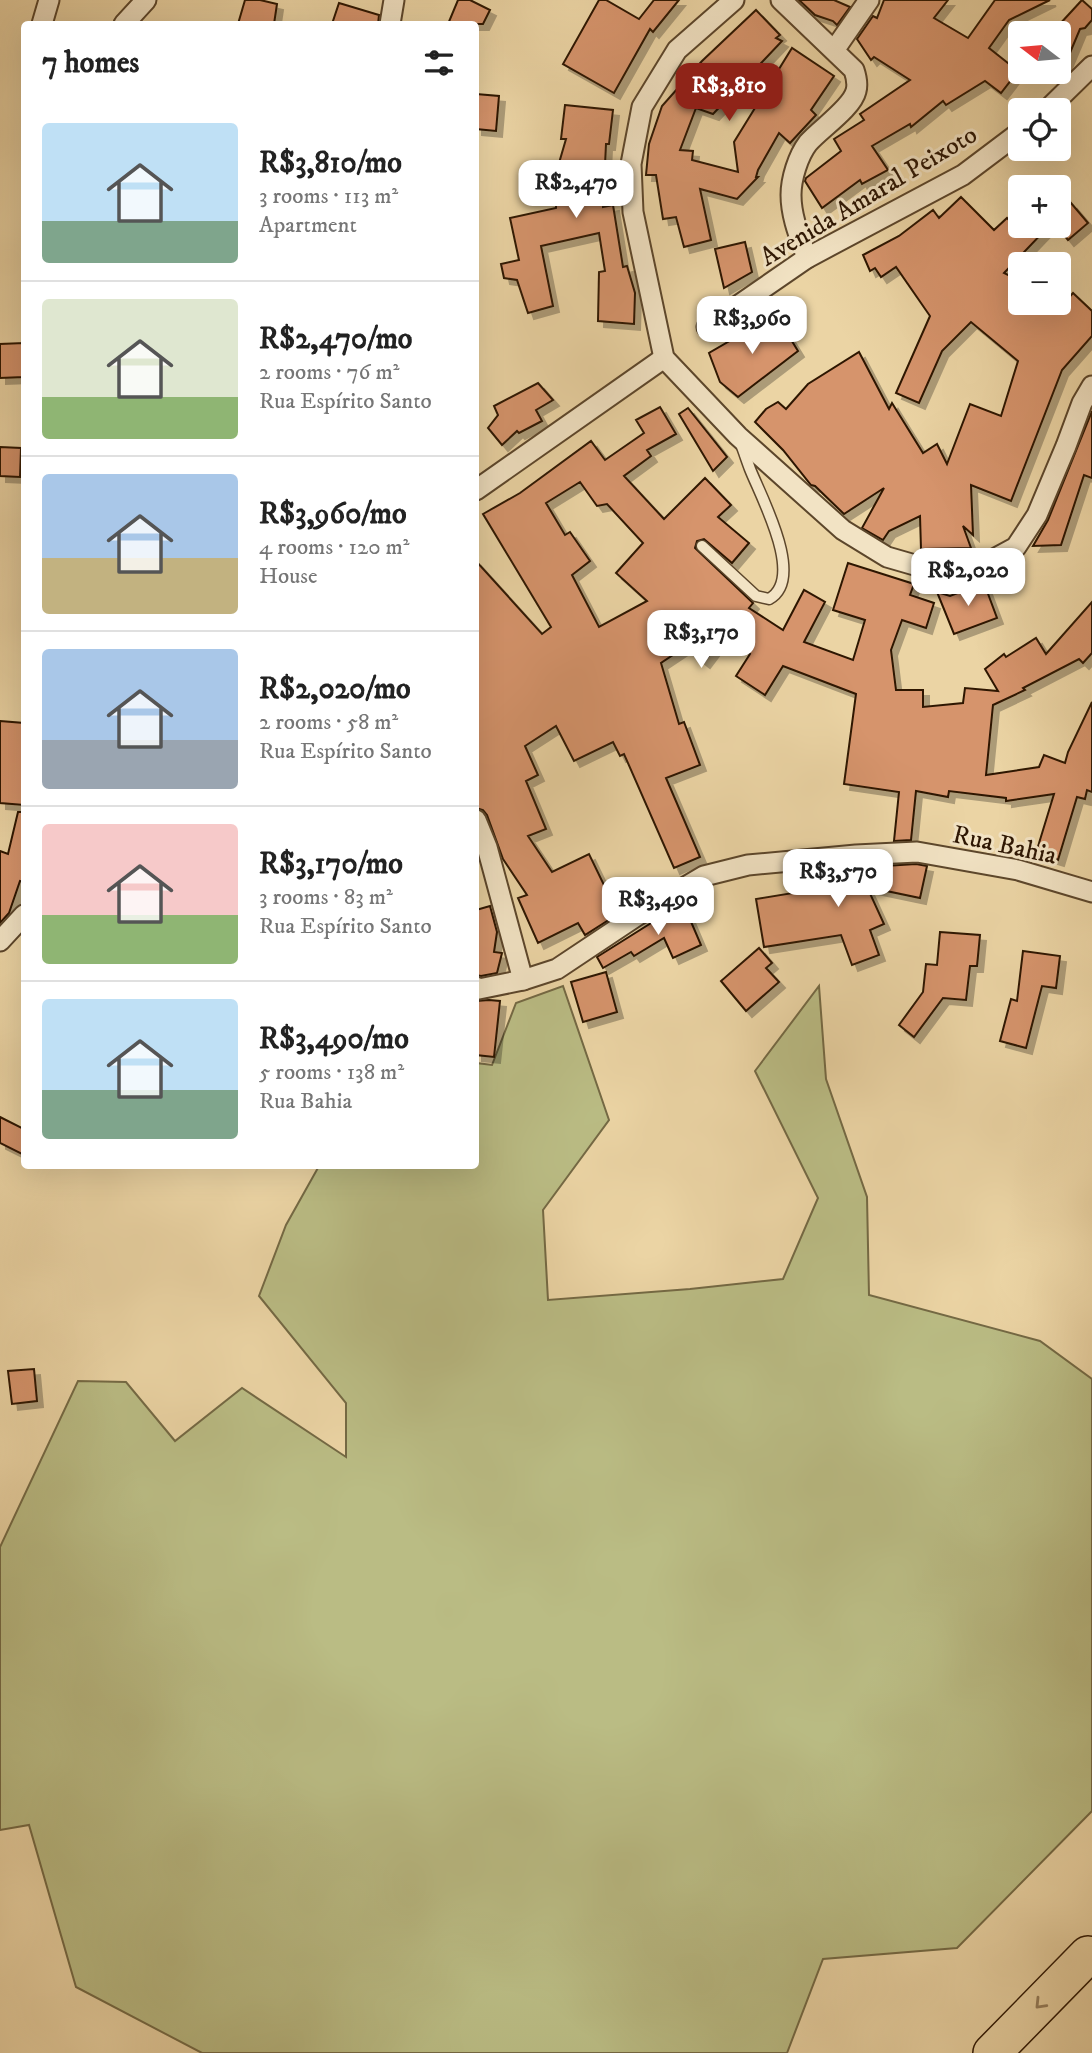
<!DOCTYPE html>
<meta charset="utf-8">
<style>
:root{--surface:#fff;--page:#f6f6f6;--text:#222;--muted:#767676;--line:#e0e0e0;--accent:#8f2418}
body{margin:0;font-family:"IM FELL DW Pica",serif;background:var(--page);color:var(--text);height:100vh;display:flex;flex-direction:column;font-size:26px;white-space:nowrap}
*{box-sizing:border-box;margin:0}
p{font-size:23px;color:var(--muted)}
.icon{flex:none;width:38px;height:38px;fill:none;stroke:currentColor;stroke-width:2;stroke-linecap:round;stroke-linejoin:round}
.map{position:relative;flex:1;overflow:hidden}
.side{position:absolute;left:21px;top:21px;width:458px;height:1148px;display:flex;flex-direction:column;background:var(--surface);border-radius:7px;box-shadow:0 7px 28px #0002}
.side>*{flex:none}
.needle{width:46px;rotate:286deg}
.buttons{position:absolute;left:1008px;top:21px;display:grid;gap:14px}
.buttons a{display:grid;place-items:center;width:63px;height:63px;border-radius:7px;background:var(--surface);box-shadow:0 7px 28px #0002;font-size:35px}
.price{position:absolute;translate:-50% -60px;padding:0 16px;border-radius:14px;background:#fff;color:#222;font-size:23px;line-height:46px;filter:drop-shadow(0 2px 4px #0008)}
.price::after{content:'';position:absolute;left:50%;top:42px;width:21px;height:16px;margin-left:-10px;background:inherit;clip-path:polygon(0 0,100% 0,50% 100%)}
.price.on{background:var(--accent);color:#fff}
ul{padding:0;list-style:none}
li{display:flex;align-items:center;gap:21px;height:175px;padding:0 21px}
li+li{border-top:2px solid var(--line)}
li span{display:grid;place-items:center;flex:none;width:196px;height:140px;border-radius:7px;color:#555}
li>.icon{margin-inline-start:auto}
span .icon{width:84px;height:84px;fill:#fffc;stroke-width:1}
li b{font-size:30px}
h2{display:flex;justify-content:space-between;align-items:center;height:84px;padding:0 21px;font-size:30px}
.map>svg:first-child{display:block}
.green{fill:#babc84;stroke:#746944;stroke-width:2}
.building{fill:#d6946c;stroke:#2d1603;stroke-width:2;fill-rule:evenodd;filter:url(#shadow)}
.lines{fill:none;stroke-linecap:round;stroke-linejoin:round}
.service-casing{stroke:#5c462b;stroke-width:13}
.minor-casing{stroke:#5c462b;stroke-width:23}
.motorway-casing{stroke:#2d1603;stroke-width:40}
.service{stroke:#f2e3c4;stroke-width:10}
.minor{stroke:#f2e3c4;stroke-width:19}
.motorway{stroke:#ebd4a4;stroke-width:37}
.oneway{stroke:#967e5c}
.labels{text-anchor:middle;stroke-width:6;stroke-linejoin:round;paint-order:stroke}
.street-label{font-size:26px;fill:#2d1603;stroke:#f2e3c4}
</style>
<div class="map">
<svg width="1092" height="2053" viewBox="0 0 1092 2053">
<defs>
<filter id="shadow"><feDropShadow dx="6" dy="6" stdDeviation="0" flood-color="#0004"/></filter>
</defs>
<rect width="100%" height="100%" fill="#ebd4a4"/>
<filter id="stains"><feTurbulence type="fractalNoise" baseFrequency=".00286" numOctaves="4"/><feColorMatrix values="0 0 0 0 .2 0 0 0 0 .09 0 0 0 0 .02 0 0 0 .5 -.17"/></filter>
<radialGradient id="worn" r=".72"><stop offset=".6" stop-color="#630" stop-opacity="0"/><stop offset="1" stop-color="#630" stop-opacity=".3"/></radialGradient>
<polygon class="green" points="563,986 609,1120 543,1210 548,1300 690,1289 783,1279 818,1198 755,1071 819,986 826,1079 867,1197 869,1295 1040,1341 1092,1379 1092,1811 957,1948 823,1959 787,2053 202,2053 76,1987 29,1825 0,1830 0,1547 78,1381 126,1382 175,1441 242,1388 346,1457 346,1403 259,1296 286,1225 319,1166 476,1166 476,1063 492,1065 516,1003"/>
<g class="building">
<polygon points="245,0 260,0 277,4 274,24 238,24"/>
<polygon points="458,0 470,0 490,10 483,24 448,24"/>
<polygon points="599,0 606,0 639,19 654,0 679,0 653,32 650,29 614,93 563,64"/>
<polygon points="799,0 834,0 850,7 837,25 833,21 815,15"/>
<polygon points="884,0 948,0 934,18 968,38 995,0 1050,0 1009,20 989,48 1018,71 1001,93 985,81 946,105 943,101 911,127 910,124 872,146 888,170 862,184 860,180 822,208 805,181 806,178 841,151 834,139 864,120 860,114 910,80 874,57 871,60 857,39 873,16 877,18"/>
<polygon points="1082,0 1092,9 1092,20 1085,28 1080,29 1059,79 1059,25"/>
<polygon points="339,3 379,15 378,24 332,24"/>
<polygon points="756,10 780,35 776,38 782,41 713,114 696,108 680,150 693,151 692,160 738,172 734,142 792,48 834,76 811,110 816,115 790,143 779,133 758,170 756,177 758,177 737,199 700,189 711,240 684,247 676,217 663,219 656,175 646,175 649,144 662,106 702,61"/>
<polygon points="476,94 499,96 496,131 476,129"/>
<polygon points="565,105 613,110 609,144 606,144 603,207 613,205 623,267 627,266 635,293 634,324 598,321 599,272 605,271 599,233 541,246 553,306 528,313 517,280 504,278 501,264 519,260 510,218 556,208 557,170 566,139 561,139"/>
<polygon points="961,197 994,230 1007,218 1015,226 1049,226 1004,273 1020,281 1020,303 1064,303 1073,293 1092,311 1092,336 1062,370 1011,501 971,485 973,535 963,526 971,548 921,549 920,516 889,531 883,540 862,528 884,488 844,514 815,486 811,485 783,450 755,422 766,409 778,402 786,409 808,384 859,352 889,409 892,403 923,453 937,444 947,464 970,404 1001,416 1018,361 971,322 942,351 919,403 896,393 930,316 896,267 881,277 875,268 870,271 863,255 899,236 933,210 939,218"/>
<polygon points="1071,203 1088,223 1068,240 1059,229 1059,214"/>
<polygon points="745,242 752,272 724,288 715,249"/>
<polygon points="759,317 764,331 779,320 798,351 738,397 720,382 709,353 745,332 742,328"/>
<polygon points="24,343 24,377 0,378 0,344"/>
<polygon points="538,383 553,400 536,410 542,421 519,433 517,431 502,445 488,428 498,415 494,406"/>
<path d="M660,407L676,434L647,450L651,456L624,476L664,519L705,478L731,505L718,517L749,543L732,563L704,539L697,541L695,548L753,603L749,608L783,630L804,590L825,602L804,642L853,660L865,620L833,610L848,563L914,584L910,595L934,603L926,628L902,620L891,650L896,690H923V707L963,703L965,688L998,691L985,669L1004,654L1006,657L1036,638L1046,654L1092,602V653L1083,663L1079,659L1023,688L1025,690L993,705L986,775L1039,767L1044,755L1065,763L1068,752L1092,702V792L1087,790L1085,799L1077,797L1058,860L1036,853L1054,794L1006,801V798L949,791L948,797L916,791L911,840L894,841L899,792L844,784L856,694L783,666L765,695L736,676L750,654L726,633L704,662L685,647L661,663L679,724L684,722L700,765L666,778L700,857L674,868L624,754L620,756L613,742L574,761L556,726L525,746L538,775L526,781L546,829L528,836L552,872L589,854L618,914L585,935L578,923L538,943L518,898L527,895L503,859L487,815L483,810L476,808V561L542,634L551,627L483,514L520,493L591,441L605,460L644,433L636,420ZM580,482L597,506L607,504L643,543L616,573L647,601L599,627L572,575L590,561L570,532L565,535L546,503Z"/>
<polygon points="688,408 727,457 713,471 679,414"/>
<polygon points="1092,411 1092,478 1084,475 1061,545 1033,546 1048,520"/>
<polygon points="0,447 21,448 20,477 0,476"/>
<polygon points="984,583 997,618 954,634 937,592 950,596"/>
<polygon points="0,721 24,723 24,805 0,803"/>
<polygon points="18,812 24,812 24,882 20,881 9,913 0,923 0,851 8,854"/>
<polygon points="916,864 927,866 920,898 867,887 884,924 870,930 879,955 852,965 841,935 764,947 756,899 836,886 837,869"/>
<polygon points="683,903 701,945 673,958 664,938 634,956 631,952 603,968 597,957"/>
<polygon points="490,906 497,932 494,952 502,953 497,973 481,976 476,975 476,910"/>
<polygon points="940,932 980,935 977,966 970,966 966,1000 943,998 914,1037 899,1025 923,992 926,964 937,965"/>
<polygon points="759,948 772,963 766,968 779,982 746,1011 721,981"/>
<polygon points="1023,951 1060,956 1056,988 1042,986 1026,1048 1000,1041 1011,999 1017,1001"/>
<polygon points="606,972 617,1012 583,1022 571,982"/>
<polygon points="489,1000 500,1001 494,1057 476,1055 476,1001"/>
<polygon points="0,1117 24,1129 24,1155 0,1143"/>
<polygon points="34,1369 37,1401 12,1404 8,1371"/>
</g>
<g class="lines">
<g class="service-casing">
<path id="service" d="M702,546L756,596L769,599C806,579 761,497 750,469C747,461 744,452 741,444"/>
</g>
<g class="minor-casing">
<g id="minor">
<polyline points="734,0 677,50 642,107 631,164 633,212 664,358 738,436 843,530 887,557 939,572 979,567 1016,547 1037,515 1066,446 1082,403 1092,386"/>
<path d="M781,0L854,70C856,76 858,84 856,91C852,108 820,129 808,143C798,156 791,179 791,195C791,217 800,238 807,258"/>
<polyline points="42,24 49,0"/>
<polyline points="124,24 146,0"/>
<polyline points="390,24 394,0"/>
<polyline points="835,49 869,0"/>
<polyline points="1047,110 1092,66"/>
<polyline points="707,327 807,258 963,175 1020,132"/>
<polyline points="476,490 664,358"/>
<polyline points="476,820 487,847 523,980"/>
<polyline points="0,941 24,915"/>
<polyline points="476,987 479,989 523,980 557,969 638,915 704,876 748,865 856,855 917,852 1018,870 1092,892"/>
</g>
</g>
<g class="motorway-casing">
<polyline id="motorway" points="992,2053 1088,1955"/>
</g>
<use href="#service" class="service"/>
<use href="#minor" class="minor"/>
<use href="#motorway" class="motorway"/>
</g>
<defs><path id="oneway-chevron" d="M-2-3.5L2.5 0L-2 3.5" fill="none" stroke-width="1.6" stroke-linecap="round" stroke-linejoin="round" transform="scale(1.75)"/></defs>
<use class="oneway" href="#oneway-chevron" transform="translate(1040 2004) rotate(134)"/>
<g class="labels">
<g class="street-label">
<text transform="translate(868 195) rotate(-31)" y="9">Avenida Amaral Peixoto</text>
<text transform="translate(1005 844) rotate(12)" y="9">Rua Bahia</text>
</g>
</g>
<rect width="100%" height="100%" filter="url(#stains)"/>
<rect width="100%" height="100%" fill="url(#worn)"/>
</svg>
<div class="buttons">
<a><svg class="needle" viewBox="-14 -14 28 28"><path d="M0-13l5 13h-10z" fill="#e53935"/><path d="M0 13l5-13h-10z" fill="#767676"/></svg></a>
<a><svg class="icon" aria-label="locate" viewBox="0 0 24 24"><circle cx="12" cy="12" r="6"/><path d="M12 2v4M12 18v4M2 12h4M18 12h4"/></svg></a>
<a>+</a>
<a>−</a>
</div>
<b class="price on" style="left:729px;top:123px">R$3,810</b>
<b class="price" style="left:576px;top:220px">R$2,470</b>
<b class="price" style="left:752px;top:356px">R$3,960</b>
<b class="price" style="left:968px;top:608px">R$2,020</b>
<b class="price" style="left:701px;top:670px">R$3,170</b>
<b class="price" style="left:838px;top:909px">R$3,570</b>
<b class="price" style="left:658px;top:937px">R$3,490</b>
<section class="side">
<h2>7 homes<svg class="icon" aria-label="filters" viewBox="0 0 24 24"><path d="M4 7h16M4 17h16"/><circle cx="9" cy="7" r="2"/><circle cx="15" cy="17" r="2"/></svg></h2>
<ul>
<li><span style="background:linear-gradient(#bfe0f5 70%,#7fa58c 0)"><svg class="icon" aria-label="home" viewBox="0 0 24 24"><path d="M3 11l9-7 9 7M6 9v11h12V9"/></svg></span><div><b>R$3,810/mo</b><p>3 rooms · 113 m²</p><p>Apartment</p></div></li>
<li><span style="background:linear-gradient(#dfe7d0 70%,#8fb573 0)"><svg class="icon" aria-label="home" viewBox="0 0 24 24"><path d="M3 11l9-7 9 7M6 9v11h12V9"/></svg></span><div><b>R$2,470/mo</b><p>2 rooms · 76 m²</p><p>Rua Espírito Santo</p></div></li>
<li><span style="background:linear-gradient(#a9c7e8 60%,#c2b280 0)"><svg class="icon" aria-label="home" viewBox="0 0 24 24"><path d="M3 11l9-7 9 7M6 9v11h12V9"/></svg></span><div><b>R$3,960/mo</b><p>4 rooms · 120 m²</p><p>House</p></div></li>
<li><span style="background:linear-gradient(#a9c7e8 65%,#9aa5b1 0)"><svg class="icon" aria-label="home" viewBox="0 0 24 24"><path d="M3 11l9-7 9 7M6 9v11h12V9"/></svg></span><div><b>R$2,020/mo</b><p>2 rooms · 58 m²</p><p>Rua Espírito Santo</p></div></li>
<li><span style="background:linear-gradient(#f6c9c9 65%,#8fb573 0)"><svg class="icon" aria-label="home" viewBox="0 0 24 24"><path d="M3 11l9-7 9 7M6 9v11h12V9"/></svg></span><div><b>R$3,170/mo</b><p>3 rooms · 83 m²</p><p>Rua Espírito Santo</p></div></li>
<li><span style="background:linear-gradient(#bfe0f5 65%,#7fa58c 0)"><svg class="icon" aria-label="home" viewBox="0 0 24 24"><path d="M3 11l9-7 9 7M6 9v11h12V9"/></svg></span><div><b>R$3,490/mo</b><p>5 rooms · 138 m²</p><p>Rua Bahia</p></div></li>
</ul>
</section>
</div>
